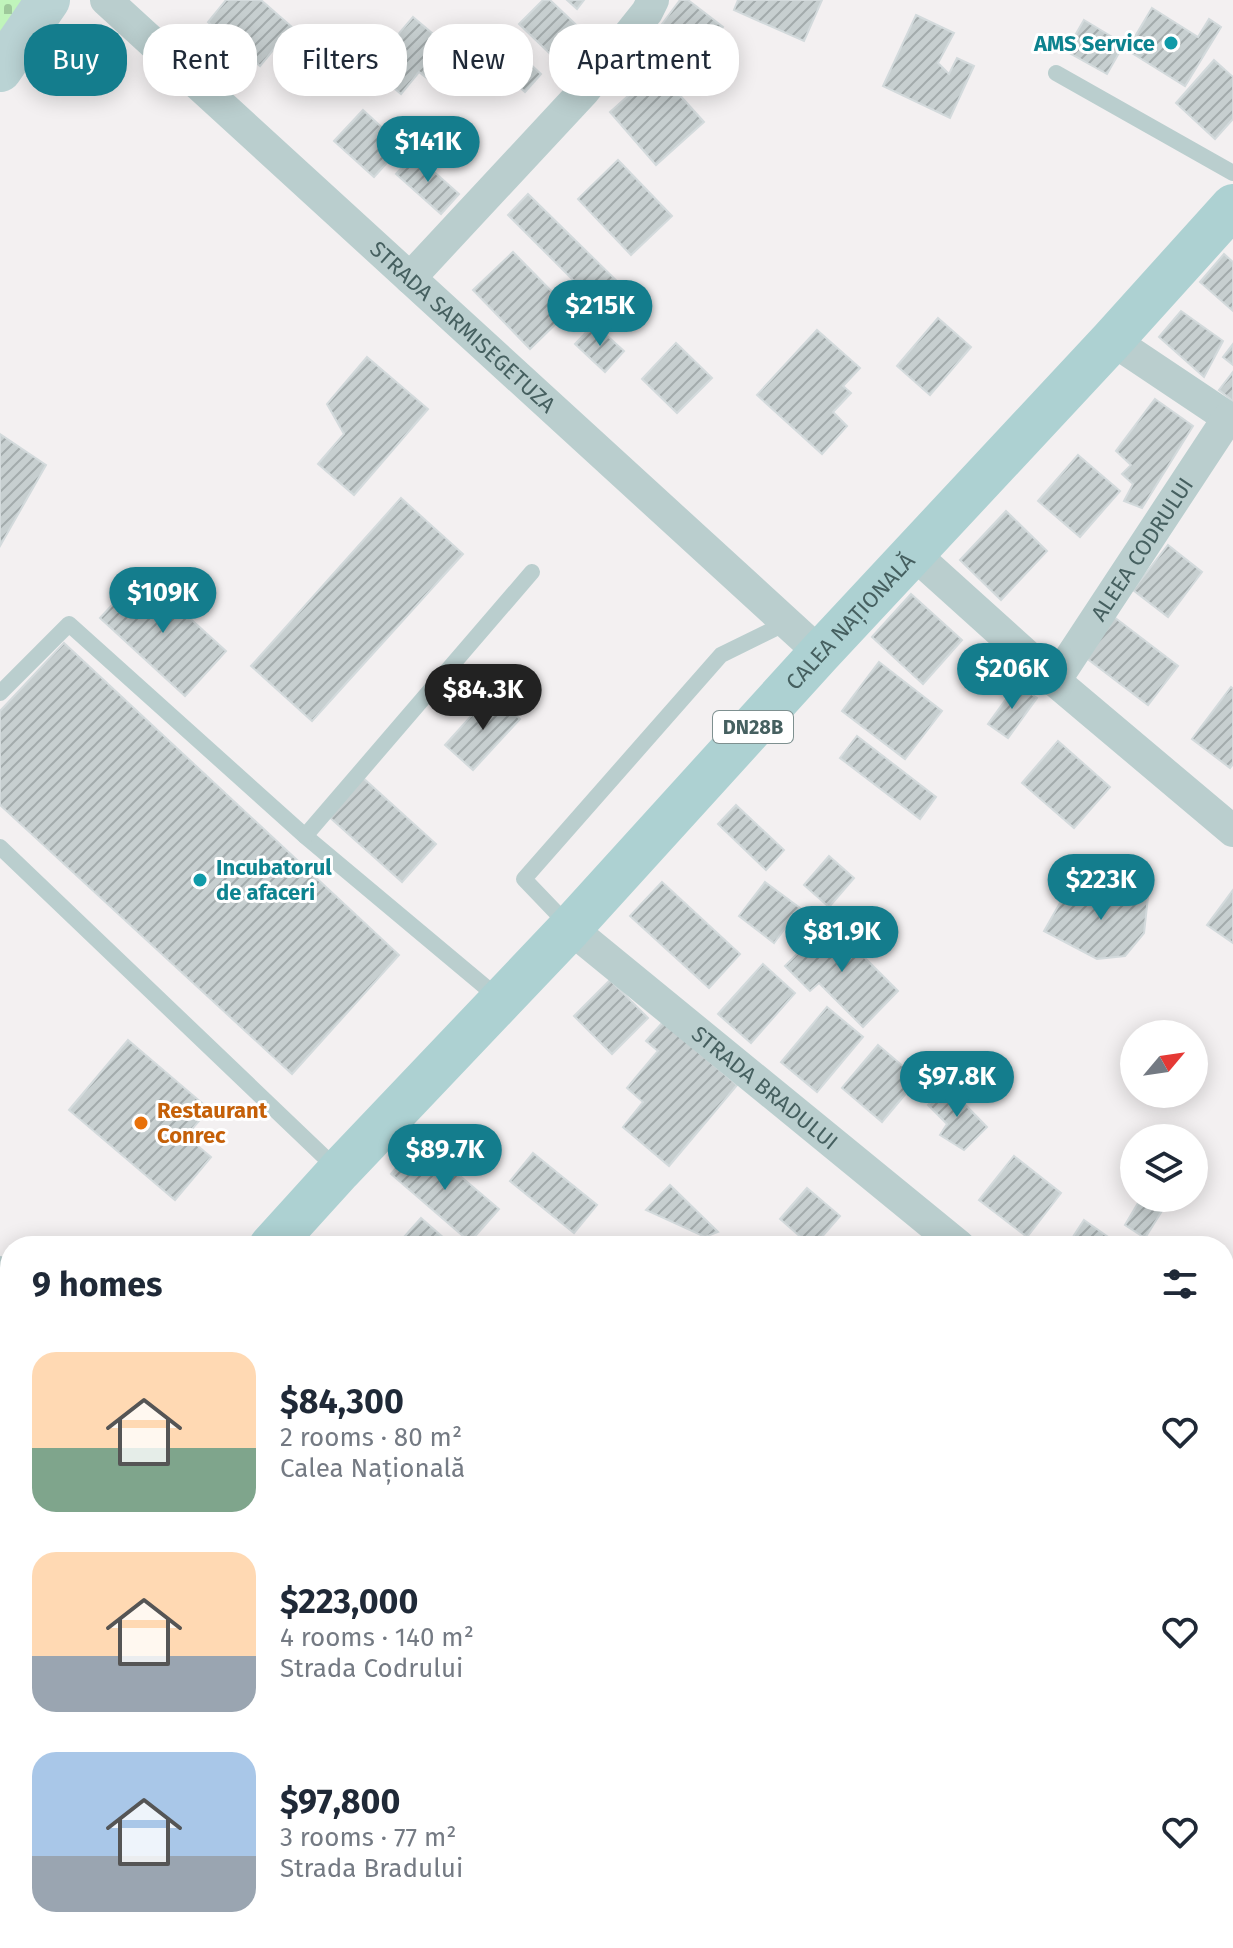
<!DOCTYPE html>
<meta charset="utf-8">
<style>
:root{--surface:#fff;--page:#f2f2f3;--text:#1f2937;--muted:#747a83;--accent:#147d8d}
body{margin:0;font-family:"Fira Sans",sans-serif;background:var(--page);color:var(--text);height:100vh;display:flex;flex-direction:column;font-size:30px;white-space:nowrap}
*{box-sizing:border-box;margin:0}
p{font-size:26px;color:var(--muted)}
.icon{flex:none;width:44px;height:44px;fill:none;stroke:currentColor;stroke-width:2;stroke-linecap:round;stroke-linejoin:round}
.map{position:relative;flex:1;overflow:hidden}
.panel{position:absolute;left:0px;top:1236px;width:1234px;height:712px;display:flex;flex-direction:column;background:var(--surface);border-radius:32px 32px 0 0;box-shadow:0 4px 20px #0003}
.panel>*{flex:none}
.guide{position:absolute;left:24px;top:24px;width:800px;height:72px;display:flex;gap:16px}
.needle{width:52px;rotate:61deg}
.buttons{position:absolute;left:1120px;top:1020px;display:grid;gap:16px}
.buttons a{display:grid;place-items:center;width:88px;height:88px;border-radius:50%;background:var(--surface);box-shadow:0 4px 20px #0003;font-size:40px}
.price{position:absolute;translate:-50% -68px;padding:0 18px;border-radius:28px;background:var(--accent);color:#fff;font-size:26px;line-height:52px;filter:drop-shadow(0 2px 4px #0008)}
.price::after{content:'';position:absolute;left:50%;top:48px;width:24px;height:18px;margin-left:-12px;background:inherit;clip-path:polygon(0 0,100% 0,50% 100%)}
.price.active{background:#222;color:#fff}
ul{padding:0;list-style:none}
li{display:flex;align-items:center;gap:24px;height:200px;padding:0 32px}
li span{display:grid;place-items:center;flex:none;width:224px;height:160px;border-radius:24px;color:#555}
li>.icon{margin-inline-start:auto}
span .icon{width:96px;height:96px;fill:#fffc;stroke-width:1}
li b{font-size:34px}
h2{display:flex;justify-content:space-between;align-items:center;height:96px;padding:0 32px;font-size:34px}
.tag{padding:0 28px;border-radius:32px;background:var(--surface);box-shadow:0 4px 20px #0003;font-size:28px;line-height:72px}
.tag.active{background:var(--accent);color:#fff}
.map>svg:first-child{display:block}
.grass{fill:url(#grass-dots)}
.cemetery{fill:url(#cemetery-stones)}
.building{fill:url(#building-hatch);stroke:#d3dadc;stroke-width:2}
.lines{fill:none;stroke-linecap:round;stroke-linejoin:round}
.lane{stroke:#bacece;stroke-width:16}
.street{stroke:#bacece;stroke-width:32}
.secondary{stroke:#bad3d4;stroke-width:44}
.primary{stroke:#add1d2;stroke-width:44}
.culture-dot{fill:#0f9aa8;stroke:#fff;stroke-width:3}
.food-dot{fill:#e8710a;stroke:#fff;stroke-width:3}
.labels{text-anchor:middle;stroke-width:6;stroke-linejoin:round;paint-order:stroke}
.shield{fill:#fff;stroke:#7e9090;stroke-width:2}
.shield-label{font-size:20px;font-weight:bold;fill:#466060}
.culture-label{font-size:22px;font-weight:bold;fill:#0d838f;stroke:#fff;text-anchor:end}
.street-label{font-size:22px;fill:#466060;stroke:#fff}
.food-label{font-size:22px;font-weight:bold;fill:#c56008;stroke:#fff;text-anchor:start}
</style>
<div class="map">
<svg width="1233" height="1948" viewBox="0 0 1233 1948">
<defs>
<pattern id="grass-dots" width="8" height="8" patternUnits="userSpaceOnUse" patternTransform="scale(2)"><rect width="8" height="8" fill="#c0f4bb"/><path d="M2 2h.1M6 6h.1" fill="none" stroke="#9ec99b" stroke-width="1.8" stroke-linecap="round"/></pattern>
<pattern id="cemetery-stones" width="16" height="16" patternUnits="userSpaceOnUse" patternTransform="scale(2)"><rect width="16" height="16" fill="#c0f4bb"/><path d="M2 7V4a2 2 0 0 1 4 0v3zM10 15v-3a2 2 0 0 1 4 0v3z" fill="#9ec99b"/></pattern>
<pattern id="building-hatch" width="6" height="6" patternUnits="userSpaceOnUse" patternTransform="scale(2)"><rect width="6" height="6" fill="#c7cfd0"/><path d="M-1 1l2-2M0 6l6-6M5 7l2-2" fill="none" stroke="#a3abac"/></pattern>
</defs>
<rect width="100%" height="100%" fill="#f3f0f1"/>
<polygon class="grass" points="1224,1800 1233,1808 1233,1948 393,1948 397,1938 1224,1938"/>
<polygon class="cemetery" points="0,0 23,0 0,70"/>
<g class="building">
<polygon points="226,0 261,0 292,27 260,66 208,22"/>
<polygon points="543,0 550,0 591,39 564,67 519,24"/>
<polygon points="567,0 584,0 577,9"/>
<polygon points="680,0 688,0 723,27 693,67 653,36"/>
<polygon points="738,0 822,0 804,41 734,10"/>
<polygon points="1152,8 1198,37 1209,19 1221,27 1185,86 1127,50"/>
<polygon points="916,15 954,33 938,63 949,74 957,58 974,66 950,118 883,86"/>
<polygon points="413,17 465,61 442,90 419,72 401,94 370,68"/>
<polygon points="1084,20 1124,44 1107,74 1066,51"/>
<polygon points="500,36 541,74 525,92 483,54"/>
<polygon points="1214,60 1233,77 1233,119 1215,139 1176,103"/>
<polygon points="657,70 704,122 656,165 610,112"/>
<polygon points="363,110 402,146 374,177 334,141"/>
<polygon points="414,154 459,194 441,214 396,174"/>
<polygon points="618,160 672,216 631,255 578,199"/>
<polygon points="528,194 626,290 599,306 508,215"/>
<polygon points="513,252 570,310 530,349 473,290"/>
<polygon points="1224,254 1233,262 1233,311 1200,282"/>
<polygon points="1181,311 1223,341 1204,377 1159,337"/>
<polygon points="938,318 971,347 930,395 897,366"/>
<polygon points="594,324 624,351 605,372 575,344"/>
<polygon points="817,330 860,368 843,386 851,393 833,412 847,426 822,454 757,395"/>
<polygon points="676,343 712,378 677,413 642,379"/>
<polygon points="1233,344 1233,365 1223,357"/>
<polygon points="367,357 428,409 354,495 318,464 344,434 327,404"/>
<polygon points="1233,372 1233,401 1219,390"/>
<polygon points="1155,399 1193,426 1142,508 1124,501 1133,484 1122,474 1131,465 1116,451"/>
<polygon points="0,434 46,465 0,546"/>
<polygon points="1078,455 1120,491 1080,537 1038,501"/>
<polygon points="401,498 463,554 312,721 251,666"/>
<polygon points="1006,511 1047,551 1001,600 960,560"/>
<polygon points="1168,545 1202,572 1168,617 1133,590"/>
<polygon points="141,574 226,651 185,696 100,618"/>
<polygon points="911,594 962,640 923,684 872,637"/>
<polygon points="1114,617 1178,666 1148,705 1085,657"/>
<polygon points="64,643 399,955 292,1074 0,805 0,711"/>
<polygon points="879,662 942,711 905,759 842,711"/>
<polygon points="1017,684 1037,698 1008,738 988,724"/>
<polygon points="1231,687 1233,689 1233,764 1230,768 1192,739"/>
<polygon points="492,693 520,719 473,770 445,745"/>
<polygon points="857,736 936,797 920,819 840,758"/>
<polygon points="1058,741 1110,787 1074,828 1022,783"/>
<polygon points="362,777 436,844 402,882 327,815"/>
<polygon points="736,805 784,850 766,870 718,824"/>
<polygon points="829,856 854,878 829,907 804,885"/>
<polygon points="662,882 740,954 709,988 630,916"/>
<polygon points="765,882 800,908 774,943 739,916"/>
<polygon points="1149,888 1144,933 1125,956 1097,959 1044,931 1064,896"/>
<polygon points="1233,890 1233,943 1207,925"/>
<polygon points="829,922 898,991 863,1027 819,983 810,991 785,966"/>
<polygon points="763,964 795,993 751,1043 718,1014"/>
<polygon points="610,980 648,1018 612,1054 574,1016"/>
<polygon points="827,1007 863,1037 817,1092 781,1062"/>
<polygon points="663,1022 737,1085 669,1166 623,1127 643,1102 627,1088 658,1051 646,1041"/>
<polygon points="128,1040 209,1109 186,1136 211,1157 175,1200 69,1110"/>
<polygon points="878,1045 918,1079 882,1122 842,1088"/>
<polygon points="947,1086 987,1127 964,1150 940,1135 947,1124 928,1105"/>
<polygon points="419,1141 499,1209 470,1242 391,1174"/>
<polygon points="533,1153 597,1205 574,1233 510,1181"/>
<polygon points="1014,1156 1061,1193 1027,1237 979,1200"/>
<polygon points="670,1185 718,1232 705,1237 646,1210"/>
<polygon points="807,1188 840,1216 814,1246 811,1246 780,1219"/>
<polygon points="1141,1198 1170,1198 1145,1238 1125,1225"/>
<polygon points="421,1218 453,1246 396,1246"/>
<polygon points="1084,1220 1121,1246 1067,1246"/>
<polygon points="705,1237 714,1246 697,1246"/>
<polygon points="770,1238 780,1246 764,1246"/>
<polygon points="1224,1481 1233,1489 1233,1524 1224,1536"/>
<polygon points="0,1675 10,1684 10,1754 0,1746"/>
</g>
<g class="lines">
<g class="lane">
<polyline points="1056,73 1233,173"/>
<polyline points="0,693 69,624 305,836 501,1000"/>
<polyline points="305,836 532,572"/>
<polyline points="0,847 338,1170"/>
<polyline points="570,927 524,879 721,655 786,623"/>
<polyline points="0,1264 10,1273"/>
<polyline points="0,1656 10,1664"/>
</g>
<g class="street">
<path id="s1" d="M106,0L820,653"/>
<polyline points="410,278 584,91 647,12 653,0"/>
<polyline points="1112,340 1233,421"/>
<polyline points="913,553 1055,681 1233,831"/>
<path id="s2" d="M1055,681L1228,418"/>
<path id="s3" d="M570,928L959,1246"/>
<polyline points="1224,1472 1233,1480"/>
<polyline points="366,1948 375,1938"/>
</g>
<polyline class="secondary" points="0,70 48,0"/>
<g class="primary">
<path id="s4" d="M271,1246L339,1171L570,928L820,653L1112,340L1233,206"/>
<polyline points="0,1543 10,1532"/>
</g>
</g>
<g class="culture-dot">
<circle cx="1171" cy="43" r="8"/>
<circle cx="200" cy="880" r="8"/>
</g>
<circle class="food-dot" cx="141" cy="1123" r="8"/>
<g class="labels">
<rect class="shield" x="713" y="711" width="80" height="32" rx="6"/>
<g class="shield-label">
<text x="753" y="734">DN28B</text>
</g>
<g class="culture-label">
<text x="1155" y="51">AMS Service</text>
<text x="216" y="875" text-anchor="start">Incubatorul<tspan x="216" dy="25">de afaceri</tspan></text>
</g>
<g class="street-label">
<text dy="8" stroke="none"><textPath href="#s1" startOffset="484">STRADA SARMISEGETUZA</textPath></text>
<text dy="8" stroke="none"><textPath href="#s2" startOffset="158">ALEEA CODRULUI</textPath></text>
<text dy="8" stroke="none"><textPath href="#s4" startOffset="852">CALEA NAȚIONALĂ</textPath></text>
<text dy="8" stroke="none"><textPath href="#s3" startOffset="252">STRADA BRADULUI</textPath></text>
</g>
<g class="food-label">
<text x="157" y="1118">Restaurant<tspan x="157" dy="25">Conrec</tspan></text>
</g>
</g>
</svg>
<div class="buttons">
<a><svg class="needle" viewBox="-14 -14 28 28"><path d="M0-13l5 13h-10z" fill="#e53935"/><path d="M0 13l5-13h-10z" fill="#747a83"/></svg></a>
<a><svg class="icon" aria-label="layers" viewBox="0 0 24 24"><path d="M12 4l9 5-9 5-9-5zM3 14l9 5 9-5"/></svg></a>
</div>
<b class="price" style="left:428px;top:184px">$141K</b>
<b class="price" style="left:600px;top:348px">$215K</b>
<b class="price" style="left:163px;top:635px">$109K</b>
<b class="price" style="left:1012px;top:711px">$206K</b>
<b class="price active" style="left:483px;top:732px">$84.3K</b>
<b class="price" style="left:1101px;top:922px">$223K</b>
<b class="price" style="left:842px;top:974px">$81.9K</b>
<b class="price" style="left:957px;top:1119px">$97.8K</b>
<b class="price" style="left:445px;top:1192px">$89.7K</b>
<div class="guide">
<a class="tag active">Buy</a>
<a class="tag">Rent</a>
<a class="tag">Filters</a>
<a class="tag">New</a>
<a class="tag">Apartment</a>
</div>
<section class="panel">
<h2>9 homes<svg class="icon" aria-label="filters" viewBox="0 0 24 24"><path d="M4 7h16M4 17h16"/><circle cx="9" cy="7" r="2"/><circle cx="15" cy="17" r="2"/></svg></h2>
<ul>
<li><span style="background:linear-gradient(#ffd9b3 60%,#7fa58c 0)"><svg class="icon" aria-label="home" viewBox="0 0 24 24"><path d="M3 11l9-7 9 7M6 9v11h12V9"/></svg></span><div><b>$84,300</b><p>2 rooms · 80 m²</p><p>Calea Națională</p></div><svg class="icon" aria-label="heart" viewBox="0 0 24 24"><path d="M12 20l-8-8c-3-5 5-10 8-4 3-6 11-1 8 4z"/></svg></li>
<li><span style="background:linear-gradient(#ffd9b3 65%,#9aa5b1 0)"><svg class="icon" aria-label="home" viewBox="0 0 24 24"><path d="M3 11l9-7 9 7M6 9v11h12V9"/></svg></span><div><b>$223,000</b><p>4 rooms · 140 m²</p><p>Strada Codrului</p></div><svg class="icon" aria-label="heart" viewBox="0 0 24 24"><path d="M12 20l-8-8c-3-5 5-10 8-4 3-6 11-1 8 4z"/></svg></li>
<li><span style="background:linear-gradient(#a9c7e8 65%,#9aa5b1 0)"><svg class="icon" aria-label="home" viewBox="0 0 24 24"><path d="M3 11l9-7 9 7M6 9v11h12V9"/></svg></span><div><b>$97,800</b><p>3 rooms · 77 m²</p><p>Strada Bradului</p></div><svg class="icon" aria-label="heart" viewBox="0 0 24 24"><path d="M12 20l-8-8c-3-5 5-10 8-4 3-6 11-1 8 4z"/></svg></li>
</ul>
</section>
</div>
